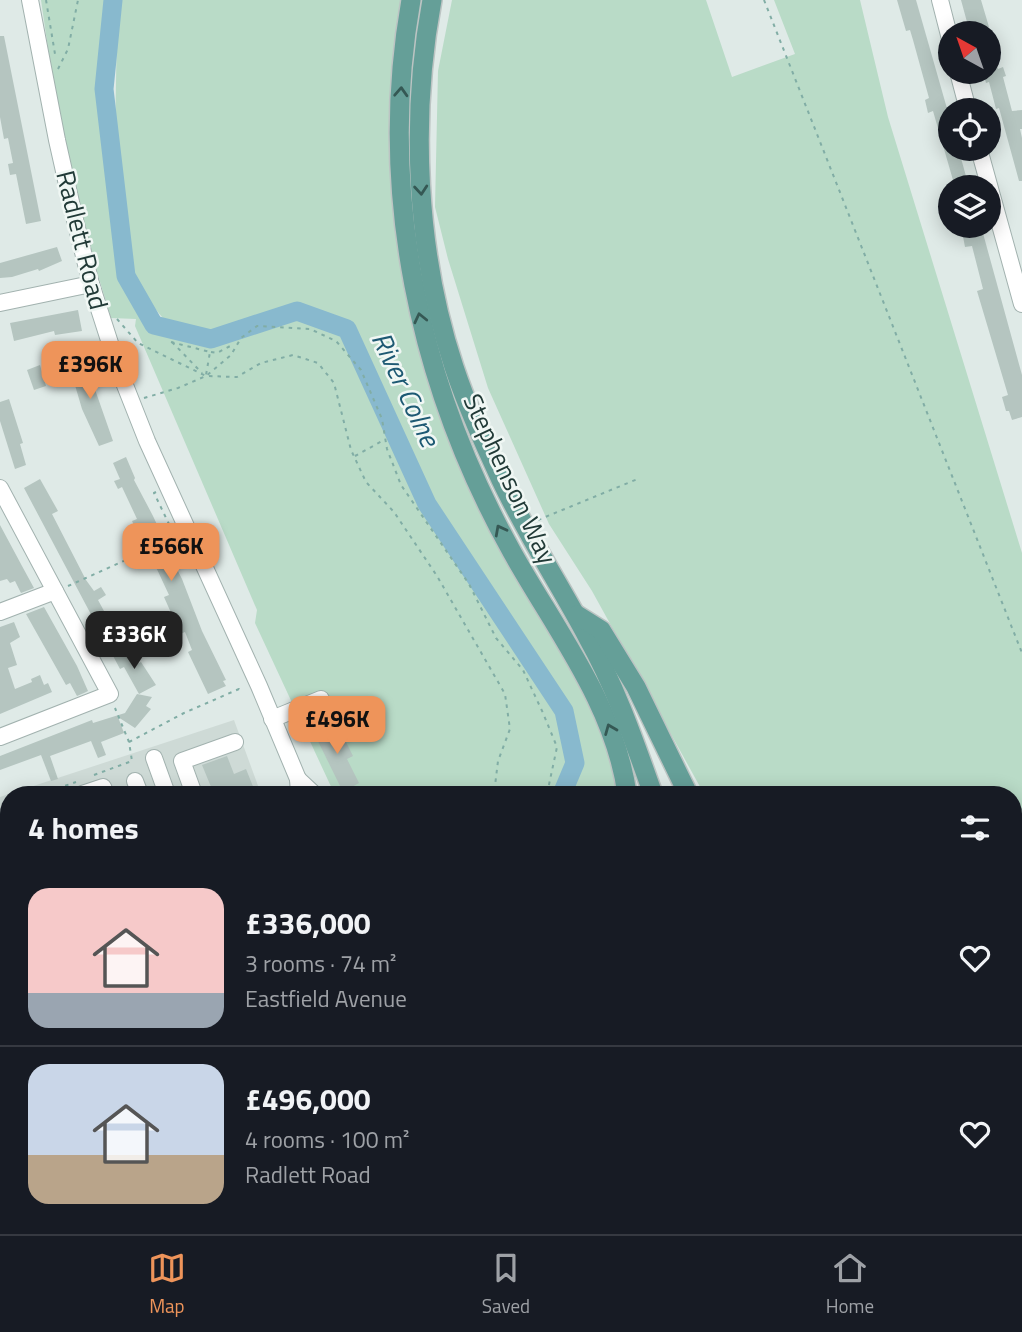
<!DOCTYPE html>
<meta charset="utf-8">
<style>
:root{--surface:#171b24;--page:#242831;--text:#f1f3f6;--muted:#9ea1a6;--line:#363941;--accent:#ee945a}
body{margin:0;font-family:"Titillium Web",sans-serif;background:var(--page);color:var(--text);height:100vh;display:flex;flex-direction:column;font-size:26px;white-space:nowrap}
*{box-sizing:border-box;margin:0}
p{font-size:23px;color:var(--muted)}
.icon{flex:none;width:38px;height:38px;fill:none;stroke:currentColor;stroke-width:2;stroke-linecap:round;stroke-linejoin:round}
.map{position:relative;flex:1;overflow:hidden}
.side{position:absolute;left:0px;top:786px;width:1022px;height:450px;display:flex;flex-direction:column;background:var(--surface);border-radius:28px 28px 0 0;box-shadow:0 4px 18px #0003}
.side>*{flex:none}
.needle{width:46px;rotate:320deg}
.tools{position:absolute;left:938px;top:21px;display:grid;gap:14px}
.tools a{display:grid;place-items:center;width:63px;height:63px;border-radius:50%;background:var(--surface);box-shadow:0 4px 18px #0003;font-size:35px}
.price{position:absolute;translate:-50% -60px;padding:0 16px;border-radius:14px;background:var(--accent);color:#111;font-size:23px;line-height:46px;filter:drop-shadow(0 2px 4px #0008)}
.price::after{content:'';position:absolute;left:50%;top:42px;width:21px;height:16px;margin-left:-10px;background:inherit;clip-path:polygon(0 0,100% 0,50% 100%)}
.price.on{background:#222;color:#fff}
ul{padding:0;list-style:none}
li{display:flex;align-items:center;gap:21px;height:175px;padding:0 28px}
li+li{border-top:2px solid var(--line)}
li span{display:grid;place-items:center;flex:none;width:196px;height:140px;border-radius:21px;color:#555}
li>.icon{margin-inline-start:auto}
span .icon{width:84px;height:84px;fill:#fffc;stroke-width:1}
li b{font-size:30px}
h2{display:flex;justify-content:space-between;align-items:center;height:84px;padding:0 28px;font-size:30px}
.tabs{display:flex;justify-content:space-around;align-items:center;height:98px;border-top:2px solid var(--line);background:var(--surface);font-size:19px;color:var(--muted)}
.tabs a{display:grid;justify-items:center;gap:4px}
.tabs .on{color:var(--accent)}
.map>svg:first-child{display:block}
.built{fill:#cedad6}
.green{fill:#b9dbc7}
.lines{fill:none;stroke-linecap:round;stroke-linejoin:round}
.river{stroke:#88b9ce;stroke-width:19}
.building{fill:#b5c5c0}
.minor-casing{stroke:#a2b2af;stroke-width:18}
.major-casing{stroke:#bcc4c3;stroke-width:22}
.path{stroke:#81ada5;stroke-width:2;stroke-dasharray:3.5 5;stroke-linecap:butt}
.minor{stroke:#fff;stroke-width:16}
.major{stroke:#659f98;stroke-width:19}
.oneway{stroke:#355854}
.labels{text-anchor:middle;stroke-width:5;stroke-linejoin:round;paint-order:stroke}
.street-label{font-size:26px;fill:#213a37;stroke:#f0f7f4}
.water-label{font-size:28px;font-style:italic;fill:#1d5973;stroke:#f0f7f4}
</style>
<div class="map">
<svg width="1022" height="1234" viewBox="0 0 1022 1234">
<rect width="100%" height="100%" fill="#dfeae7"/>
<g class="built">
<polygon points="234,720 261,794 9,794 9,970 0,973 0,797"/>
<polygon points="188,1227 358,1227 340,1234 192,1234"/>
</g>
<g class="green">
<path d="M41,0H111L102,90L123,276L149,321L167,323L137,287L122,220L115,143L117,21L121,0H402L413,319L428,380L456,453L604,725L620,794L334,793L255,623L257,610L135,326L136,319L111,318C102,287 92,257 83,226C63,152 52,76 41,0Z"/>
<polygon points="452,0 706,0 732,77 795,54 774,0 860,0 888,117 1022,553 1022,1103 1013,1099 1013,794 704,794 592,591 549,524 488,388 448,259 435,207 438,71"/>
<polygon points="474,1227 655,1227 661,1234 477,1234"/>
<polygon points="713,1227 803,1227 807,1234 717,1234"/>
<polygon points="855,1227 982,1227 961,1234 860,1234"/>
</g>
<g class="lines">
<g class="river">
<polyline points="113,0 104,89 126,276 154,325 211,339 297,311 347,329 427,504 564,711 575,763 562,794"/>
<polyline points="562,1227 565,1234"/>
</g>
</g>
<g class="building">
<polygon points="897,0 916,0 950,119 950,154 959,151 969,187 955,187 933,111 928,113 925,100 929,98 913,40 910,30 906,31"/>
<polygon points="961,0 981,0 989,27 986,28 988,33 970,33"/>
<polygon points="0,36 4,36 41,221 26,224 16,174 10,175 8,164 13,163 8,138 4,139 0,117"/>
<polygon points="989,47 991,47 998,69 1003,67 1006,76 1003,77 1012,111 1022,110 1022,129 1020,129 1022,138 1022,181 1019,181 999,108 996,109 989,82 986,83 983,72 989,72"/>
<polygon points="961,226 981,226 1022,375 1022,417 1012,420 1009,411 1006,411 1002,397 1008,395 977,291 983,289 972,246 965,247"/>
<polygon points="57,247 62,261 39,271 38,269 12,277 0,278 0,263"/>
<polygon points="78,310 82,331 55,335 54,331 14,341 10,323"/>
<polygon points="84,358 113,441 99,446 82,409 72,375 69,376 65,365"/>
<polygon points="40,365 46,386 34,390 27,370"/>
<polygon points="9,399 23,443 20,444 26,465 15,469 0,421 0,402"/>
<polygon points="126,457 135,478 134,480 153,516 160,531 158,532 182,579 202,631 226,680 223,681 226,686 208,694 188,652 192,650 185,632 175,636 171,626 176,624 164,597 169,595 155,565 145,569 140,556 152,551 143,532 138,534 132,521 137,519 122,487 118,489 114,481 120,479 113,463"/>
<polygon points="40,479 58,511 52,514 86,580 94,591 101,587 106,595 98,600 116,633 104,639 24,488"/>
<polygon points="0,525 22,566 34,588 21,593 15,581 10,583 7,579 0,581"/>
<polygon points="44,607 77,666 88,691 84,693 77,696 70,683 66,685 26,614"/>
<polygon points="14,622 20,637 10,643 17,665 8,668 15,689 32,682 31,679 40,675 44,685 48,683 52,692 0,714 0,627"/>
<polygon points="122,647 133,666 141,662 156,685 139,694 124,667 120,669 111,652"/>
<polygon points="137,694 152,697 146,706 151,709 135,728 118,717 124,733 101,742 106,755 98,758 91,741 50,756 58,779 51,781 41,755 0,770 0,756 92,720 93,723 125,713"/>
<polygon points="330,723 338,740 344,738 353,756 347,759 359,783 343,792 313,731"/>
<polygon points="227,756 234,774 246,769 256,794 214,794 202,765"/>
<polygon points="0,872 9,892 9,941 0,945"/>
<polygon points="9,1019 9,1082 8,1082 0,1061 0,1021"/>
</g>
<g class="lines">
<g class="minor-casing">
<g id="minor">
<polyline points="30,0 57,140 75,220 91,284 117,365 147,441 259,686 298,779 299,794"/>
<polyline points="940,0 950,39"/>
<polyline points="958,72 968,110"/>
<polyline points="979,149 1022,304"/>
<polyline points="0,303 91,284"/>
<polyline points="0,488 110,694 0,737"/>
<polyline points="0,612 55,591"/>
<polyline points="272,719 321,699"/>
<polyline points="154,758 167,794"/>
<polyline points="298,779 314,794"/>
<polyline points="135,781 140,794"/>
<polyline points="82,794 103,787 106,794"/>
<polyline points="194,794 182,761 235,742"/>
<polyline points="0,833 9,853"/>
<polyline points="0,983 9,979"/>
<polyline points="0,1011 9,1008"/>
<polyline points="0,1100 9,1122"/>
<polyline points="0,1141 9,1137"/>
<polyline points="2,1191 9,1188"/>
<polyline points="180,1227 183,1234"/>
<polyline points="281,1227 284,1234"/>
<polyline points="457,1227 460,1234"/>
<path d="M25,1234C37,1228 49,1226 61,1234"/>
<polyline points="401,1234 408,1227"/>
<polyline points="1016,1234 1022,1233"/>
</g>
</g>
<g class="major-casing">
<g id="major">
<path d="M411,0C377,190 419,385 512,552C555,629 615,705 627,794"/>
<path d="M432,0C410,118 416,253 454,367C467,406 484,443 501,480C527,535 560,585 588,638C616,688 634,741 653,794"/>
<polyline points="577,615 601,630 636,687 688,794"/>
<polyline points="811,1227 815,1234"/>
<polyline points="833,1227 838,1234"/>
</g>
</g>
<g class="path">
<polyline points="46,0 55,54"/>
<polyline points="764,0 1022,653"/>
<polyline points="58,69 68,49 78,0"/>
<polyline points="117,319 138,343 206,376 237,377 261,363 293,355 318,363 334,383 351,450 366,482 394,512 437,576 505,694 510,729 498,761 494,794"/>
<polyline points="171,342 210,352 206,375"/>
<polyline points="172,342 202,373"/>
<polyline points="211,352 217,353 234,344"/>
<polyline points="144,398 178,388 206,376 231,355 241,338 257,326 310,329 336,341 361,370 382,419 387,449 401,485 469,584 496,638 523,670 543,713 557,747 547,794"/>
<polyline points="355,456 384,440"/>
<polyline points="156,492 154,493 169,524"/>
<polyline points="538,520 640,478"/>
<polyline points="68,586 177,537"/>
<polyline points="129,742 184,713 239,689 242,693"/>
<polyline points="94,775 132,761 129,742 115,708"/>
<polyline points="41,794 76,782"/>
<polyline points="511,1227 514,1234"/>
<polyline points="541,1227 544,1234"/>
<polyline points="598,1227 601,1234"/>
<polyline points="349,1234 361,1227"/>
</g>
<use href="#minor" class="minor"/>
<use href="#major" class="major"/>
</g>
<defs><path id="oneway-chevron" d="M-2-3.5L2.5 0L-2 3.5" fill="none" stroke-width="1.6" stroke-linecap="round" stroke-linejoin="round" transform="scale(1.75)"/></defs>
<g class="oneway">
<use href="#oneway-chevron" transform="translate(401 92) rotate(-87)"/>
<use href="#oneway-chevron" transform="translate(421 190) rotate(85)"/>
<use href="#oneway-chevron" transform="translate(420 318) rotate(-103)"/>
<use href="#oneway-chevron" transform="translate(500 530) rotate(-118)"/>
<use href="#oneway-chevron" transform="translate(610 729) rotate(-112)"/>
</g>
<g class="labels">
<g class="street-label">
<text transform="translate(82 240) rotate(76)" y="9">Radlett Road</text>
<text transform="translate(510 479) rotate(65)" y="9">Stephenson Way</text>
</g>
<g class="water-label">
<text transform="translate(406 389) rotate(65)" y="10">River Colne</text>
</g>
</g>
</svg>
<div class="tools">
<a><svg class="needle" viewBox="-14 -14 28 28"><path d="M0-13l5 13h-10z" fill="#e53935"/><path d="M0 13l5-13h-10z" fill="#9ea1a6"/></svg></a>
<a><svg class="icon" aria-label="locate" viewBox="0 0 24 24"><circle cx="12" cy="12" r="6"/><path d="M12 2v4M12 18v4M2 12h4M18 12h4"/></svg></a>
<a><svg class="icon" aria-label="layers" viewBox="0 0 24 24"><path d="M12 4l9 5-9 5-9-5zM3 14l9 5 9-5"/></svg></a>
</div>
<b class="price" style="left:90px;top:401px">£396K</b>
<b class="price" style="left:171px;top:583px">£566K</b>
<b class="price on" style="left:134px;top:671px">£336K</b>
<b class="price" style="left:337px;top:756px">£496K</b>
<section class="side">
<h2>4 homes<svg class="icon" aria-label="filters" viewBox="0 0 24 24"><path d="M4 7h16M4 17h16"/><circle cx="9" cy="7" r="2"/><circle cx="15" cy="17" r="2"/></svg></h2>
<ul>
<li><span style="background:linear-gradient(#f6c9c9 75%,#9aa5b1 0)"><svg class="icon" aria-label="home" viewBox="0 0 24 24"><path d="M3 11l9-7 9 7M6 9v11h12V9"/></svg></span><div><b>£336,000</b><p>3 rooms · 74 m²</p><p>Eastfield Avenue</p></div><svg class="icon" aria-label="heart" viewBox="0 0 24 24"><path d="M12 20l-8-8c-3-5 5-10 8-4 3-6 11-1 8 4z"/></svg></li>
<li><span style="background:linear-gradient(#c9d6e8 65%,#b9a48a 0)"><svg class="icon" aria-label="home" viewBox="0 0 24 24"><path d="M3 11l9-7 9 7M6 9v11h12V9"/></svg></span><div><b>£496,000</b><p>4 rooms · 100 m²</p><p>Radlett Road</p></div><svg class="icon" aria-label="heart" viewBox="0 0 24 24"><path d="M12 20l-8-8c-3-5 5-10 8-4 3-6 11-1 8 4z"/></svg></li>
</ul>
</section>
</div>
<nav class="tabs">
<a class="on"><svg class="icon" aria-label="map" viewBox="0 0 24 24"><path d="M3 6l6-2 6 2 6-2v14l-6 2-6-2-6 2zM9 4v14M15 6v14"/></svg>Map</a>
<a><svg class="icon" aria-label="saved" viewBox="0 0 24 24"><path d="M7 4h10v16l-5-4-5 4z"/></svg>Saved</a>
<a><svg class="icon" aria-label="home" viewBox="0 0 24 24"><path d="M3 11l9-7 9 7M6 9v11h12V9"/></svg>Home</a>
</nav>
